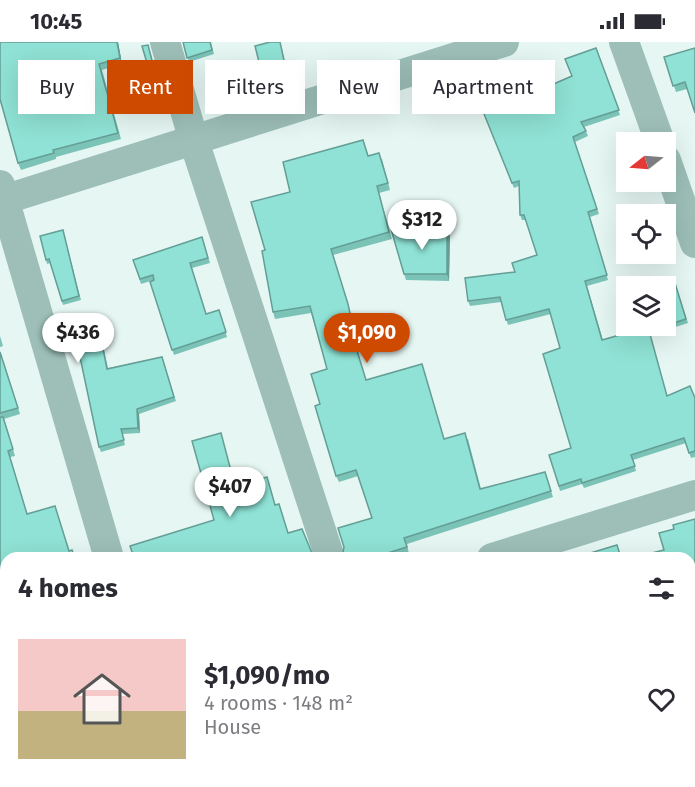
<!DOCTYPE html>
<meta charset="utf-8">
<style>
:root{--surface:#fff;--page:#f2f2f3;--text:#2b2b33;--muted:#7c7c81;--line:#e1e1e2;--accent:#ce4a01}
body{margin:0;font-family:"Fira Sans",sans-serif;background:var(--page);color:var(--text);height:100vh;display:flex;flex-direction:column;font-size:22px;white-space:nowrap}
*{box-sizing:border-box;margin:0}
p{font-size:20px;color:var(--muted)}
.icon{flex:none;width:33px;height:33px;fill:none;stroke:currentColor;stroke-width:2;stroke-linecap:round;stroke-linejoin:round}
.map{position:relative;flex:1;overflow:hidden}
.details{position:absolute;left:0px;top:510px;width:696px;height:236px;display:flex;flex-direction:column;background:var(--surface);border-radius:18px 18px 0 0;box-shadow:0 6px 24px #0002}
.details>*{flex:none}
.guide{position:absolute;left:18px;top:18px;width:660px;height:54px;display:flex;gap:12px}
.needle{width:39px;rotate:253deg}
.buttons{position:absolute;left:616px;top:90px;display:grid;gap:12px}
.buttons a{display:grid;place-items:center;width:60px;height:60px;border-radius:0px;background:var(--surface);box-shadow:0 6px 24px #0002;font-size:30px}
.price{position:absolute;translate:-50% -51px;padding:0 14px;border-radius:21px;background:#fff;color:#222;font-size:20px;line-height:39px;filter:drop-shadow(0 2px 3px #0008)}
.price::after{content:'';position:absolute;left:50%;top:36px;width:18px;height:14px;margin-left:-9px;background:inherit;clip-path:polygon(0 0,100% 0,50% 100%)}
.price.selected{background:var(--accent);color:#fff}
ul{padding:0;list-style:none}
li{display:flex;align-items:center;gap:18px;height:150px;padding:0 18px}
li+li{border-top:2px solid var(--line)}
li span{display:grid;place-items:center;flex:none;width:168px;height:120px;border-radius:0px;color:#555}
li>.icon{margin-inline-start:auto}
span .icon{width:72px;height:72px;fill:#fffc;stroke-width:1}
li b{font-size:26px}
h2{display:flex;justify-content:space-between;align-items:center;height:72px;padding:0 18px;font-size:26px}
.tag{padding:0 21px;border-radius:0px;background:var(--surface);box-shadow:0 6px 24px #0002;font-size:21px;line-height:54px}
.tag.selected{background:var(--accent);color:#fff}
.status{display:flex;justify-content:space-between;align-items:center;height:42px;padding:0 30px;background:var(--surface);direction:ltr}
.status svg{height:16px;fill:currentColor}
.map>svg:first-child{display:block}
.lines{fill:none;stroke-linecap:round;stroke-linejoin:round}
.minor{stroke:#9dbfb8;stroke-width:30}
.wall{fill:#7bc2b7}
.shaded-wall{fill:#649e95}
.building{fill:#8fe2d5;stroke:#649e95;stroke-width:1.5}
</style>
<div class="status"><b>10:45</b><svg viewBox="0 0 49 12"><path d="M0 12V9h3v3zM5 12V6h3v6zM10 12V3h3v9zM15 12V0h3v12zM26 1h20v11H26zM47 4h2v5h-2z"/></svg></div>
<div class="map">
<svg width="695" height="745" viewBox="0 0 695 745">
<rect width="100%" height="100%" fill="#e6f7f3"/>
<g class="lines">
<g class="minor">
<polyline points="165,0 194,99 330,516"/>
<polyline points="624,0 660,100"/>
<polyline points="666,118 695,201"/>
<polyline points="0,143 109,516"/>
<polyline points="0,159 504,0"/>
<polyline points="492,516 695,453"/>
<polyline points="0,671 6,669"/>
<polyline points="175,740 176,745"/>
<polyline points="403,740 405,745"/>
</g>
</g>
<g class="wall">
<polygon points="0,0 118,0 122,22 102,28 121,97 56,115 56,117 21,128 18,121"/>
<polygon points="183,0 211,0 214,12 189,20"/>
<polygon points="280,0 291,49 269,56 267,52"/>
<polygon points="148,3 156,30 151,32 142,4"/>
<polygon points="596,6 620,73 584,85 588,94 575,100 599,172 590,175 608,238 587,244 603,298 667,354 695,356 695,415 691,416 686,401 633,418 636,429 584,446 582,442 560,449 549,413 571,406 560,306 551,272 508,283 501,260 470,264 468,259 515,230 537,213 526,178 522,178 520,173 519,144 514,146 484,72 572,34"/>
<polygon points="695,6 687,47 676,50 664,15"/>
<polygon points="368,114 382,117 390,148 379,151 392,197 333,213 350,269 356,291 352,292 366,338 444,397 468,397 481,447 545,430 553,455 407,502 409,512 395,516 342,516 372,476 358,434 339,440 336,434 320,362 327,327 311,271 275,277 273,270 265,208 290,150"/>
<polygon points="63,188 81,258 63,263 50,221 47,222 46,218"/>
<polygon points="450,194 449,239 406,238 404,232"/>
<polygon points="202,195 210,221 192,226 206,272 219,268 227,295 174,313 150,240 154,238 141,242 133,218"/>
<polygon points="675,241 688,281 666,288 664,284"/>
<polygon points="100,291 108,326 162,315 176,359 139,372 140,391 122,392 125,403 101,410 99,405"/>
<polygon points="0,294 3,304 0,305"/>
<polygon points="0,309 20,372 4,377 15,414 10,415 27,472 69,509 75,516 6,516 6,634 0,636"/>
<polygon points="695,477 695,666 690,667 690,516 664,508 674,487"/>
</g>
<g class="shaded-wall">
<polygon points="117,0 118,0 122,22 120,16"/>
<polygon points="447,188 450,194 449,239 447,232"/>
<polygon points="137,367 139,372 140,391 138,386"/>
</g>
<g class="building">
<polygon points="0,0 117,0 120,16 99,22 118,91 53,108 54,111 18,121 0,57"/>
<polygon points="183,0 210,0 212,8 187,16"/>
<polygon points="270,0 280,0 290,45 267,52 255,4"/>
<polygon points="148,3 154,26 149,28 142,4"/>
<polygon points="596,6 619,68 581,80 586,89 573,95 597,167 588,170 607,233 585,239 602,298 648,285 667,354 690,344 695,356 695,409 689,411 684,396 631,413 635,424 582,441 581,437 559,444 549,413 571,406 543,312 560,306 549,267 506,278 500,255 468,259 465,236 515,230 512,221 537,213 524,173 520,173 519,139 512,141 484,72 572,34 565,17"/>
<polygon points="695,6 695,71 685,40 673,44 664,15"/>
<polygon points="363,98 368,114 379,111 388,141 377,144 389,190 331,207 348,262 353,285 350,286 366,338 422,322 444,397 465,391 480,447 545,430 551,449 404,496 407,505 372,516 342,516 344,505 338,486 372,476 356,428 336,434 315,364 320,362 311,332 327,327 310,264 273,270 262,209 265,208 251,160 290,150 283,120"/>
<polygon points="391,187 447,188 447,232 404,232"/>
<polygon points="63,188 79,254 62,259 49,217 46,218 40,194"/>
<polygon points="202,195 208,216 190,221 206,272 219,268 226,290 172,308 150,240 154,238 153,233 140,237 133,218"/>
<polygon points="675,241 686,277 664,284 666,284 666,244 662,244"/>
<polygon points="100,291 107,327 162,315 174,355 137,367 138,386 121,387 124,398 99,405 76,296"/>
<polygon points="0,310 18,366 0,371"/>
<polygon points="0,375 3,375 13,407 8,409 27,472 55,464 69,509 72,508 75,516 6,516 6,627 0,629"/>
<polygon points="221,391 235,444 267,435 275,463 279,462 288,491 302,487 314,516 134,516 130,504 214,478 192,399"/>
<polygon points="695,477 695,660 690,661 690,516 631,516 664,508 659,491 674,487 673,483"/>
<polygon points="617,503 621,516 577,516 577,515"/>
<polygon points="6,703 6,740 133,740 134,745 0,745 0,704"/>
<polygon points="203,740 308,740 309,745 202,745 205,744"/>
</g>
</svg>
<div class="buttons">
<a><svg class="needle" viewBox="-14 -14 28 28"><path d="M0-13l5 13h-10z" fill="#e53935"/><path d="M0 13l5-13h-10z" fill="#7c7c81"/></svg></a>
<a><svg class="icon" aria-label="locate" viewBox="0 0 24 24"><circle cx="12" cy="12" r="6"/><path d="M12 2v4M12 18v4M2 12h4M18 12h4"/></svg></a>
<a><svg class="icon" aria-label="layers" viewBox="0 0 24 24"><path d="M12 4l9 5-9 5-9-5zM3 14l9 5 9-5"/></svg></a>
</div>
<b class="price" style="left:422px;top:209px">$312</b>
<b class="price" style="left:78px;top:322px">$436</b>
<b class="price selected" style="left:367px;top:322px">$1,090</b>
<b class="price" style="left:230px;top:476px">$407</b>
<div class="guide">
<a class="tag">Buy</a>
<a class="tag selected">Rent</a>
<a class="tag">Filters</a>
<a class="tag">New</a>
<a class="tag">Apartment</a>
</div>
<section class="details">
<h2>4 homes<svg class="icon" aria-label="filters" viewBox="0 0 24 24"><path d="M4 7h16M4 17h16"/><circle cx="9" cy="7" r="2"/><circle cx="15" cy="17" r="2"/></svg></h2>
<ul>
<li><span style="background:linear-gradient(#f6c9c9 60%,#c2b280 0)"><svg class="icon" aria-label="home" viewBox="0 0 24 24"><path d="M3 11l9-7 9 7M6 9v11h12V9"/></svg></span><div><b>$1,090/mo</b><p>4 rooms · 148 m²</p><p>House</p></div><svg class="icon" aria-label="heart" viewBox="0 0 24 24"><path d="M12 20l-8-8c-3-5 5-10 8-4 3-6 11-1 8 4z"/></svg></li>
</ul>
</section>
</div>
